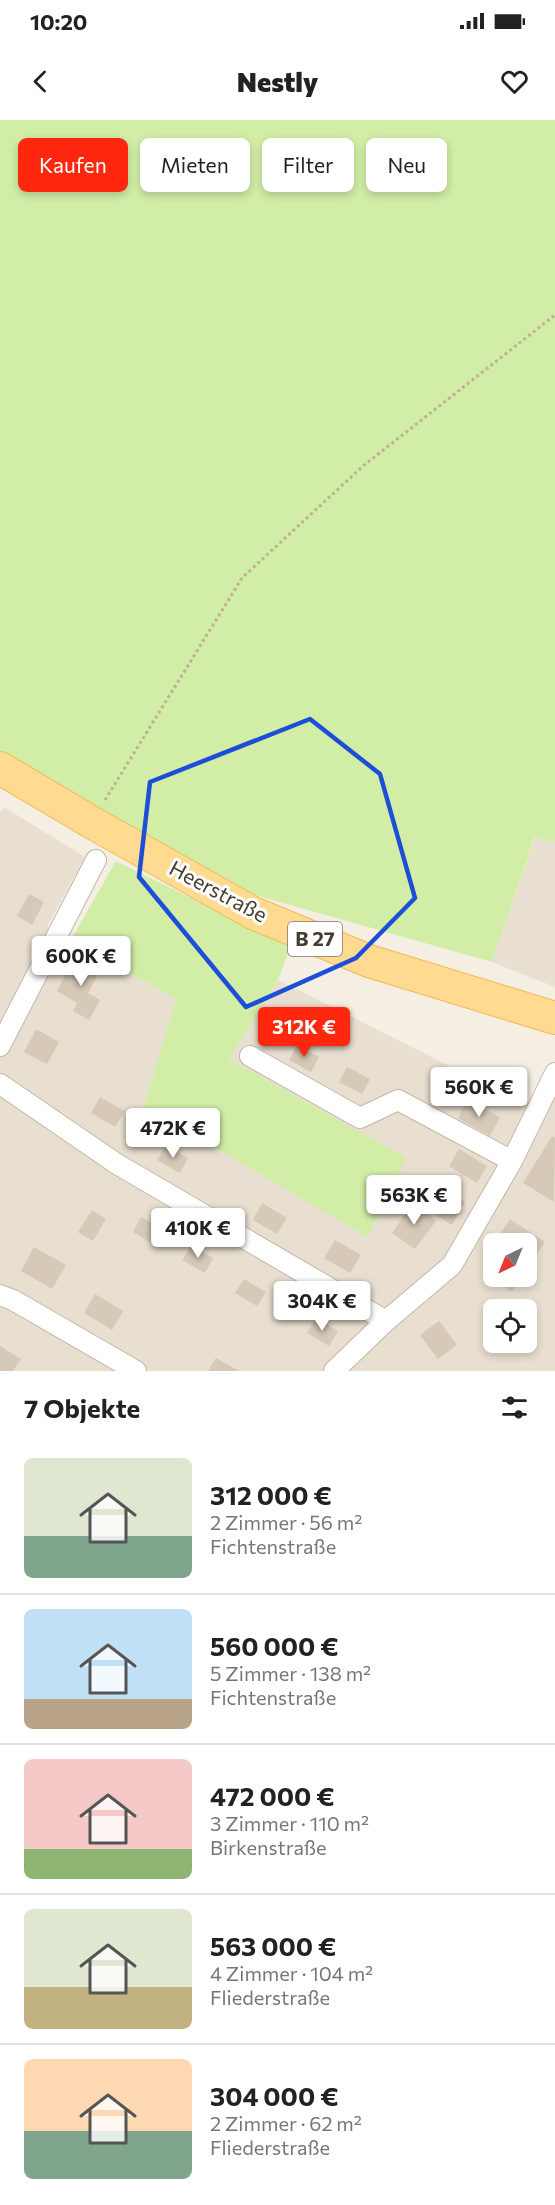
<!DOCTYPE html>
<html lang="de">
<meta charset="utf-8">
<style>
:root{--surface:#fff;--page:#f2f2f2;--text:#222;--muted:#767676;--line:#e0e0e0;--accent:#ff270e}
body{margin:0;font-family:Commissioner,sans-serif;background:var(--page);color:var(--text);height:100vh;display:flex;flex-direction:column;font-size:22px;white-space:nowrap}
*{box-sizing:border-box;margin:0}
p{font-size:20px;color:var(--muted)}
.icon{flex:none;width:33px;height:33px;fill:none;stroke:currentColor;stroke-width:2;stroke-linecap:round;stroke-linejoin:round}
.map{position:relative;height:1251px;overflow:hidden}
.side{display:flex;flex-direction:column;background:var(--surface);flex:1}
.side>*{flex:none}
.top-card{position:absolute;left:18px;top:18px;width:519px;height:54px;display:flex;gap:12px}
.needle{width:39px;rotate:223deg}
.controls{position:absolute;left:483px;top:1113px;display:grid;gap:12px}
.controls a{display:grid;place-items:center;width:54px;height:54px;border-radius:9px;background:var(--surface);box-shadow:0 3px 9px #0003;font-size:30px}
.price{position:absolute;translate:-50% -51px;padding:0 14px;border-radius:6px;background:#fff;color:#222;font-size:20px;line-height:39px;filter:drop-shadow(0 2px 3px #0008)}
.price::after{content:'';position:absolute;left:50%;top:36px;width:18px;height:14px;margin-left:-9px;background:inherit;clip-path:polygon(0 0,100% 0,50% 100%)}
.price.selected{background:var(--accent);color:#fff}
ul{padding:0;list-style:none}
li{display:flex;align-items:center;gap:18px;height:150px;padding:0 24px}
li+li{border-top:2px solid var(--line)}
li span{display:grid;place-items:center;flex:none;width:168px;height:120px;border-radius:9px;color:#555}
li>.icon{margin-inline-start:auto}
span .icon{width:72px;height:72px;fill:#fffc;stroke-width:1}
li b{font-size:26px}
h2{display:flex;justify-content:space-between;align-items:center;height:72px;padding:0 24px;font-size:26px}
.tag{padding:0 21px;border-radius:9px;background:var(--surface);box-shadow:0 3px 9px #0003;font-size:21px;line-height:54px}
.tag.selected{background:var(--accent);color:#fff}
.status{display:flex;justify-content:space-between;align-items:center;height:42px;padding:0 30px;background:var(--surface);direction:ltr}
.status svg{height:16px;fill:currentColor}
header{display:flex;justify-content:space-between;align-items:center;height:78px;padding:0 24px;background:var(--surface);font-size:27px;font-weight:800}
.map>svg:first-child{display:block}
.residential{fill:#e8dfd0;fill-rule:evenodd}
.green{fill:#d1eda6}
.building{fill:#d6c9b7}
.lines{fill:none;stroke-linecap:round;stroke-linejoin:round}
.minor-casing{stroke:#c3b8a7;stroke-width:22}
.primary-casing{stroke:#f1ba54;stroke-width:34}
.path{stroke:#c3b094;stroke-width:3;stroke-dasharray:3 3;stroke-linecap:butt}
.minor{stroke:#fff;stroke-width:20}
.primary{stroke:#ffda90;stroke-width:32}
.marked{fill:none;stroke:#1d4ed8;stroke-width:4.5;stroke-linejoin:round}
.labels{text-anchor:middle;stroke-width:6;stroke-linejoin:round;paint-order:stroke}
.shield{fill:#fff;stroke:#7e7770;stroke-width:1.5}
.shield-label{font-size:20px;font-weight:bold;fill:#463d32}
.street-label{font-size:21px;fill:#463d32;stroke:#fff}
</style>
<div class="status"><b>10:20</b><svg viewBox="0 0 49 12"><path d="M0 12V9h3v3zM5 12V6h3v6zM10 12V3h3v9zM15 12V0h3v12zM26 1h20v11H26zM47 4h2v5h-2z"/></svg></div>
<header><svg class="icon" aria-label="back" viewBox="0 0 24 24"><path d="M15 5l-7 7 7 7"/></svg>Nestly<svg class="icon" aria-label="heart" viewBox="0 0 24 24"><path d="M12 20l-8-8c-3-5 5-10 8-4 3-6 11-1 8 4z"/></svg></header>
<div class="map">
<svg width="555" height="1251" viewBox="0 0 555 1251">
<rect width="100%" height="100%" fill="#f4eee3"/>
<g class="residential">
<path d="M4,687L85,737L47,807L176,879L144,986L405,1038L229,939L278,860L545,994L555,975V1251H0V692ZM494,1124H526V1156H494ZM494,1190H526V1222H494Z"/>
<polygon points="536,716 555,722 555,867 492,842"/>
</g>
<g class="green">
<polygon points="0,0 555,0 555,722 535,717 492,842 248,773 99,690 0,631"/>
<polygon points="116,741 290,827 278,860 229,939 406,1038 368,1117 144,986 176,879 71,820"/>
</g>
<g class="building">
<polygon points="29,774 44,782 32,805 17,796"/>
<polygon points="75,837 100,851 88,873 100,880 89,900 73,891 77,883 57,871"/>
<polygon points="36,909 59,922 47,944 24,932"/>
<polygon points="297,925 319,937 311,952 289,940"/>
<polygon points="347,947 370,959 362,974 339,962"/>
<polygon points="100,977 125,991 115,1007 91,993"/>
<polygon points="467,980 500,997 490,1016 458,998"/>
<polygon points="552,1016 555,1018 554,1082 523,1063"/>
<polygon points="166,1025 188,1038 180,1053 157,1040"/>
<polygon points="459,1029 487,1046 477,1063 449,1046"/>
<polygon points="450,1074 465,1082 452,1105 437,1096"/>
<polygon points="262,1083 287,1098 277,1114 253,1100"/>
<polygon points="413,1083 436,1101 415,1129 392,1113"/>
<polygon points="92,1090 106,1099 93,1121 78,1112"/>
<polygon points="141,1097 164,1110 155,1125 133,1112"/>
<polygon points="510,1099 545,1122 526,1149 526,1124 508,1124 498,1117"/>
<polygon points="335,1120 361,1135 350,1153 324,1138"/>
<polygon points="191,1126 213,1138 205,1153 182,1140"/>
<polygon points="34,1127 66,1145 52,1169 21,1151"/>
<polygon points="493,1156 522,1156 512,1172 492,1158"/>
<polygon points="244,1159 266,1172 257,1186 235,1173"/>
<polygon points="95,1174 123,1191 112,1210 84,1193"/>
<polygon points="316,1198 338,1211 329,1226 307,1213"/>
<polygon points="439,1201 457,1225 438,1239 420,1215"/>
<polygon points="0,1226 21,1239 13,1251 0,1251"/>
<polygon points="216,1238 239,1251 208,1251"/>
</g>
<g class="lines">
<g class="minor-casing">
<g id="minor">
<polyline points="0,926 96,740"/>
<polyline points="250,936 360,998 398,980 512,1041"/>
<polyline points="0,964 117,1044 386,1201"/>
<polyline points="0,1175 13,1180 136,1251"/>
<polyline points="334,1251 386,1201 452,1145 512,1041 555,953"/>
</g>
</g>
<g class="primary-casing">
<polyline id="primary" points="0,648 91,702 253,793 369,841 555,898"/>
</g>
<polyline class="path" points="105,680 242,458 363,346 555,195"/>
<use href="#minor" class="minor"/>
<use href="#primary" class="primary"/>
</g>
<path class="marked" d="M310,599L380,654L415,778L356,838L246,887L139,757L150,662Z"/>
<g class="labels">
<rect class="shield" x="288" y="802" width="54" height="34" rx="4.5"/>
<g class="shield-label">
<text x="315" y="826">B 27</text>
</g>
<g class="street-label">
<text transform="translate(218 772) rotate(28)" y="7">Heerstraße</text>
</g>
</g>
</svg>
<div class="controls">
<a><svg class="needle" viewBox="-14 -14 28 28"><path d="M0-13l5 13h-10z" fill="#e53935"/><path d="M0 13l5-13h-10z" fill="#767676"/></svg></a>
<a><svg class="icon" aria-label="locate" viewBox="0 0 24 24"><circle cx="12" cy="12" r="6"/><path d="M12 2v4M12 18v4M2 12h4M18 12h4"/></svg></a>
</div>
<b class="price" style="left:81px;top:867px">600K €</b>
<b class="price selected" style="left:304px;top:938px">312K €</b>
<b class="price" style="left:479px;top:998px">560K €</b>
<b class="price" style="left:173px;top:1039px">472K €</b>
<b class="price" style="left:414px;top:1106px">563K €</b>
<b class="price" style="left:198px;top:1139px">410K €</b>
<b class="price" style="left:322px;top:1212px">304K €</b>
<div class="top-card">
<a class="tag selected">Kaufen</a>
<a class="tag">Mieten</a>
<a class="tag">Filter</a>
<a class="tag">Neu</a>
</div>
</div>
<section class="side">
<h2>7 Objekte<svg class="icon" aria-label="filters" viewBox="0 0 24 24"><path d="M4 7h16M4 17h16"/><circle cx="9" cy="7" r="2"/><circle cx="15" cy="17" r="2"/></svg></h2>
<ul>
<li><span style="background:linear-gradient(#dfe7d0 65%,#7fa58c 0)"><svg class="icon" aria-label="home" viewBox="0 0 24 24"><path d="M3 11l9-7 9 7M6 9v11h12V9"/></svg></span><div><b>312 000 €</b><p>2 Zimmer · 56 m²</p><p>Fichtenstraße</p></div></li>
<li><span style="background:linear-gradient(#bfe0f5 75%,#b9a48a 0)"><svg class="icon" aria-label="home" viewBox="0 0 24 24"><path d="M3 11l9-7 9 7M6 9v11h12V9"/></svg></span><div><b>560 000 €</b><p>5 Zimmer · 138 m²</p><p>Fichtenstraße</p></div></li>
<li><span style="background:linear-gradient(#f6c9c9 75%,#8fb573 0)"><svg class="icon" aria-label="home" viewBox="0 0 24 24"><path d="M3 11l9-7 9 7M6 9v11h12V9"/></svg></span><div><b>472 000 €</b><p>3 Zimmer · 110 m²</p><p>Birkenstraße</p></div></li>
<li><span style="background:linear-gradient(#dfe7d0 65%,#c2b280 0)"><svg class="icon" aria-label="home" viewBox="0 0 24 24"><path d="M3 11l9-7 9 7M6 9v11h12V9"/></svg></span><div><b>563 000 €</b><p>4 Zimmer · 104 m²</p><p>Fliederstraße</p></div></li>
<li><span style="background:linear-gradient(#ffd9b3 60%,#7fa58c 0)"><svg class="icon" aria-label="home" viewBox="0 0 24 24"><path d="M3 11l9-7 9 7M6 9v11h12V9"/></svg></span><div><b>304 000 €</b><p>2 Zimmer · 62 m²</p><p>Fliederstraße</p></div></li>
</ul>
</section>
